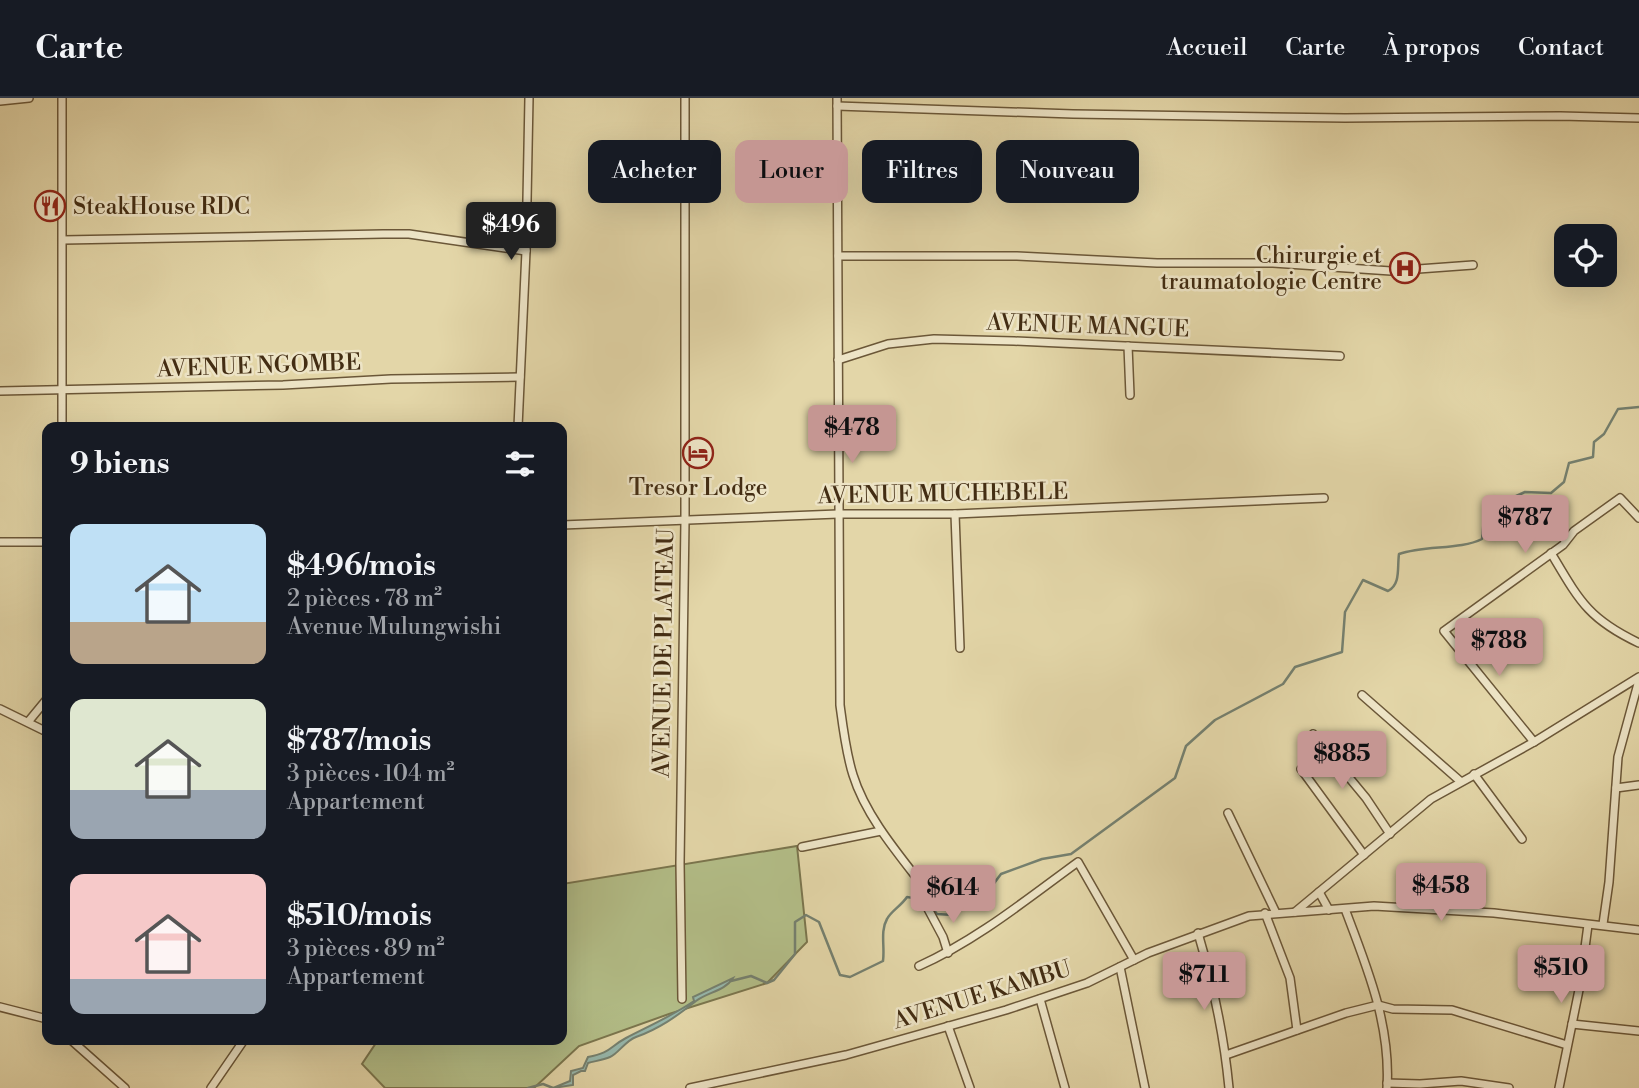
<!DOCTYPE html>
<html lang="fr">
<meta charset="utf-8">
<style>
:root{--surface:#171b24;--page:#20242c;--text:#f1f3f6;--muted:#9ea1a6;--line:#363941;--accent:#c59692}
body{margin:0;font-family:"Libre Bodoni",serif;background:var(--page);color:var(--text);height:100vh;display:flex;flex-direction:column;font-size:26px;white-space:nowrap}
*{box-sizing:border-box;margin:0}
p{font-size:23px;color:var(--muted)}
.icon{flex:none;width:38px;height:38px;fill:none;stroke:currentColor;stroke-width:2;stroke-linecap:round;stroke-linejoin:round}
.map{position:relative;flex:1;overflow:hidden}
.details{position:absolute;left:42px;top:324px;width:525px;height:623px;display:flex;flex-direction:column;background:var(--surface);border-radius:14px;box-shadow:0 7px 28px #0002}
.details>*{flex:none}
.top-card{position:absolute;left:588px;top:42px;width:665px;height:63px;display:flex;gap:14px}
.fabs{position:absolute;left:1554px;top:126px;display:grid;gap:14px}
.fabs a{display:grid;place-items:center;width:63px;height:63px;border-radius:14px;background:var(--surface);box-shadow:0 7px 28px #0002;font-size:35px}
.price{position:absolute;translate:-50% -60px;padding:0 16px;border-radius:7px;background:var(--accent);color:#111;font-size:23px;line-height:46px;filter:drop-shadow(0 2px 4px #0008)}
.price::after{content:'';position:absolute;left:50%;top:42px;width:21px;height:16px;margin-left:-10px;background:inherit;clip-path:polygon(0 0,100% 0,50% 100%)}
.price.on{background:#222;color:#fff}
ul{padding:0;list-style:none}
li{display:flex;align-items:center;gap:21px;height:175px;padding:0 28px}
li span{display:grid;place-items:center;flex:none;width:196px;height:140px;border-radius:14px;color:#555}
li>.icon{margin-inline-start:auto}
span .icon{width:84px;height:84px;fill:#fffc;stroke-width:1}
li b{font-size:30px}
h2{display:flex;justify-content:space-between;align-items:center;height:84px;padding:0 28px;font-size:30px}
.chip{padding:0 24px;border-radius:14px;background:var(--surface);box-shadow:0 7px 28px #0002;font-size:24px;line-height:63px}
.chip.on{background:var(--accent);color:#111}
header{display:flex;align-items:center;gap:42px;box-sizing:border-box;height:98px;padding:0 35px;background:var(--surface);border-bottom:2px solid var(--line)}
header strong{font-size:33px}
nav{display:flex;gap:38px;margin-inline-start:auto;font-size:24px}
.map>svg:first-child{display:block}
.green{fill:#b3be88;stroke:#7b764e;stroke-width:2}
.water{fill:#96b8ad;stroke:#75806f;stroke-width:2}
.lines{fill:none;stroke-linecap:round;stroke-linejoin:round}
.stream{stroke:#75806f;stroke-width:2.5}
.minor-casing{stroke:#6b5738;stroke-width:10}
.minor{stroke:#ede4c6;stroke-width:7}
.labels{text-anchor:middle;stroke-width:5;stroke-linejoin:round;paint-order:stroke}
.poi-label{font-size:23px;fill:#432d13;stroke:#ede4c6;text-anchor:start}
.street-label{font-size:23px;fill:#432d13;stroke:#ede4c6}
</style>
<header>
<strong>Carte</strong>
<nav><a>Accueil</a><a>Carte</a><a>À propos</a><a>Contact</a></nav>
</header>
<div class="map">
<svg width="1639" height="990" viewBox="0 0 1639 990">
<rect width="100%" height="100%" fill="#e3d6a8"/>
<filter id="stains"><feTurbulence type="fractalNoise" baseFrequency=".00286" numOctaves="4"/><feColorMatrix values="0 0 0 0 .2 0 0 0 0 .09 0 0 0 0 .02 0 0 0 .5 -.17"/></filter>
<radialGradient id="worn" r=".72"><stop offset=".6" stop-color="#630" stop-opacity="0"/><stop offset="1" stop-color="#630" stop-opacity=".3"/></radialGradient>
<polygon class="green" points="797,748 807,844 767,885 669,916 579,948 534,990 385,990 362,966 378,942 562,942 562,786"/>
<path class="water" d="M733,880C725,893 708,894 696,903C677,918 659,931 636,939C625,943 618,956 610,959C603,962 595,963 588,965L585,973H581L573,977V987L553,990L570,983L571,973L583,970L588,959C611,955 609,949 626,940C649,928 672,918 694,903L693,899Z"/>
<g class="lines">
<g class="stream">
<path d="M731,883L751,878L767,885L774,882L795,856V824L806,817L819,824L840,877L850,879L883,863C885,849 880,833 887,821C891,813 901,808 907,799C922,801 928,804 937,816L953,817L992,788L1001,776L1042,761L1071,756L1175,680L1186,648L1215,622L1283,586L1295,569L1342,554L1345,514L1363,482L1388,493C1401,486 1397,470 1399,456C1425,447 1460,452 1482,441L1484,420L1503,404L1525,394L1551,395L1564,384L1569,365L1593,359L1594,344L1604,336L1618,311L1639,309"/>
<polyline points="528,990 543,986 553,990"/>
</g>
<g class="minor-casing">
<g id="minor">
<path d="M837,0L840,607C843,630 846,655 853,677C866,719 900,758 927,793L929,799L927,809L943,839L948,855"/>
<polyline points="0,3 29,0"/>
<polyline points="837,8 1073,16 1345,20 1560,18 1639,20"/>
<polyline points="63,142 383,136 409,136 526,153"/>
<polyline points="838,158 1017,158 1157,165 1273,165 1391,173 1473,167"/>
<polyline points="1128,248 1130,297"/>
<polyline points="838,262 888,246 934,241 1014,243 1340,258"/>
<polyline points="0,293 283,287 391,281 520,279"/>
<polyline points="62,329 62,0"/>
<polyline points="518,329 526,153 529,0"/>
<polyline points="955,416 960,550"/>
<polyline points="562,427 838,416 955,416 1324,400"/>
<polyline points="0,444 47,444"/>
<path d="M1551,455C1579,502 1588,521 1639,545"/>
<polyline points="1362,597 1460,683"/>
<polyline points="0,611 47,634"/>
<polyline points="28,624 47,601"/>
<polyline points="1313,636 1366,700 1390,736"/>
<polyline points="1534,644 1444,533 1563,447 1574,433 1620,400 1639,420"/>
<polyline points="1301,671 1364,757"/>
<polyline points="1474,676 1522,741"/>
<polyline points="1616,690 1639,687"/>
<polyline points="1228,715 1276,815"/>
<polyline points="802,749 881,733"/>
<polyline points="1319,794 1329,812"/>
<path d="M1345,811C1367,869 1391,927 1387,990"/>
<polyline points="1295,814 1431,701 1534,644 1639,579"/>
<polyline points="1265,815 1290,880 1297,932"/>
<polyline points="1603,826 1609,784 1618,659 1639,582"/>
<path d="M1198,835C1213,886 1224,937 1229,990"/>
<path d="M919,868C977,842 1027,801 1078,764L1134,862"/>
<polyline points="1120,869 1145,990"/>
<polyline points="682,901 680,765 685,423 685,0"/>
<polyline points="1040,901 1065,990"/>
<polyline points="0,909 47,921"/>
<polyline points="1572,926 1639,933"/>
<polyline points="948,928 970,990"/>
<polyline points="71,942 125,990"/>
<polyline points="1226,957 1346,915 1378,907 1393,911 1452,912 1567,947"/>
<polyline points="1387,985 1420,986 1461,983 1509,990"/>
<polyline points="211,990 244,942"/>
<polyline points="690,990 846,957 1006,912 1087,885 1148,855 1249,818 1374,808 1494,815 1639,832"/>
<polyline points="1559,990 1580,887 1588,827"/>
</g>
</g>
<use href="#minor" class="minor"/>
</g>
<defs>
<g id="restaurant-ring" transform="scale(1.575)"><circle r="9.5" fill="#ede4c6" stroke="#8f2418" stroke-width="1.5"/><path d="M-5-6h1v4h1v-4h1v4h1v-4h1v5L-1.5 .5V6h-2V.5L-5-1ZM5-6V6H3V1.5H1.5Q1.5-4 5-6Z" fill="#8f2418"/></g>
<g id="hospital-ring" transform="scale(1.575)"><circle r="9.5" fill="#ede4c6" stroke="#8f2418" stroke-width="1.5"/><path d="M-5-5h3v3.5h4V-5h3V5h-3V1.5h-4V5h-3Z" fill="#8f2418"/></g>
<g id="hotel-ring" transform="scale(1.575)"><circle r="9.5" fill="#ede4c6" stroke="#8f2418" stroke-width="1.5"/><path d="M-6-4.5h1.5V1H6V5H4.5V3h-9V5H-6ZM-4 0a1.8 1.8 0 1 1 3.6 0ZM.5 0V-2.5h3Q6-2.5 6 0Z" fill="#8f2418"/></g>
</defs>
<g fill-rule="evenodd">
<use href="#restaurant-ring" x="50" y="108"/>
<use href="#hospital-ring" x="1405" y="170"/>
<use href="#hotel-ring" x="698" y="355"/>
</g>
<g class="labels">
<g class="poi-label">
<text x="73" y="116">SteakHouse RDC</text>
<text x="1382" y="165" text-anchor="end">Chirurgie et<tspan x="1382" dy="26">traumatologie Centre</tspan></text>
<text x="698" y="397" text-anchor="middle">Tresor Lodge</text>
</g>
<g class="street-label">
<text transform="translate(1088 227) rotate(2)" y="8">AVENUE MANGUE</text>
<text transform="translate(259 267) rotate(-2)" y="8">AVENUE NGOMBE</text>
<text transform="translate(943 395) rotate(-1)" y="8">AVENUE MUCHEBELE</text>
<text transform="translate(663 555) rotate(-89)" y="8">AVENUE DE PLATEAU</text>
<text transform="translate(982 896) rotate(-17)" y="8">AVENUE KAMBU</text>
</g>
</g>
<rect width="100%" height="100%" filter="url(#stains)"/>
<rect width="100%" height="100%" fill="url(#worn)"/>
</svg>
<div class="fabs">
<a><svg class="icon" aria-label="locate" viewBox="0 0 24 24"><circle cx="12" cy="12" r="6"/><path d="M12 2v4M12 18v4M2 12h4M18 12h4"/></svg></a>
</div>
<b class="price on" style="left:511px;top:164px">$496</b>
<b class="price" style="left:852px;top:367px">$478</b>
<b class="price" style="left:1525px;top:457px">$787</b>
<b class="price" style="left:1499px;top:580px">$788</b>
<b class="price" style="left:1342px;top:693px">$885</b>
<b class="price" style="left:1441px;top:825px">$458</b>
<b class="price" style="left:953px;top:827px">$614</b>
<b class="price" style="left:1561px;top:907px">$510</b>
<b class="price" style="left:1204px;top:914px">$711</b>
<div class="top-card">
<a class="chip">Acheter</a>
<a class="chip on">Louer</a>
<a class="chip">Filtres</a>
<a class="chip">Nouveau</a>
</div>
<section class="details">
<h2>9 biens<svg class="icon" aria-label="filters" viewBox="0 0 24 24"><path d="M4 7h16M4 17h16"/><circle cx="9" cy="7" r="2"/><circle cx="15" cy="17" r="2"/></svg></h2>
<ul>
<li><span style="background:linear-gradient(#bfe0f5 70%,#b9a48a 0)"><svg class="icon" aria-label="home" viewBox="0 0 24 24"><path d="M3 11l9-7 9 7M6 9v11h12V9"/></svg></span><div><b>$496/mois</b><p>2 pièces · 78 m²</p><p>Avenue Mulungwishi</p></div></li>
<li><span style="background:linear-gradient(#dfe7d0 65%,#9aa5b1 0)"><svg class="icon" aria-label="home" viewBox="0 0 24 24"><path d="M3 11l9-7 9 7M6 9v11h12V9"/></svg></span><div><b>$787/mois</b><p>3 pièces · 104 m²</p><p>Appartement</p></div></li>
<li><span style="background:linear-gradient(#f6c9c9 75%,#9aa5b1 0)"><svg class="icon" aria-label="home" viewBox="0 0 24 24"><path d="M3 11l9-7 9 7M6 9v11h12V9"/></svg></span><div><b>$510/mois</b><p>3 pièces · 89 m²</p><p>Appartement</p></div></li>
</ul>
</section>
</div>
